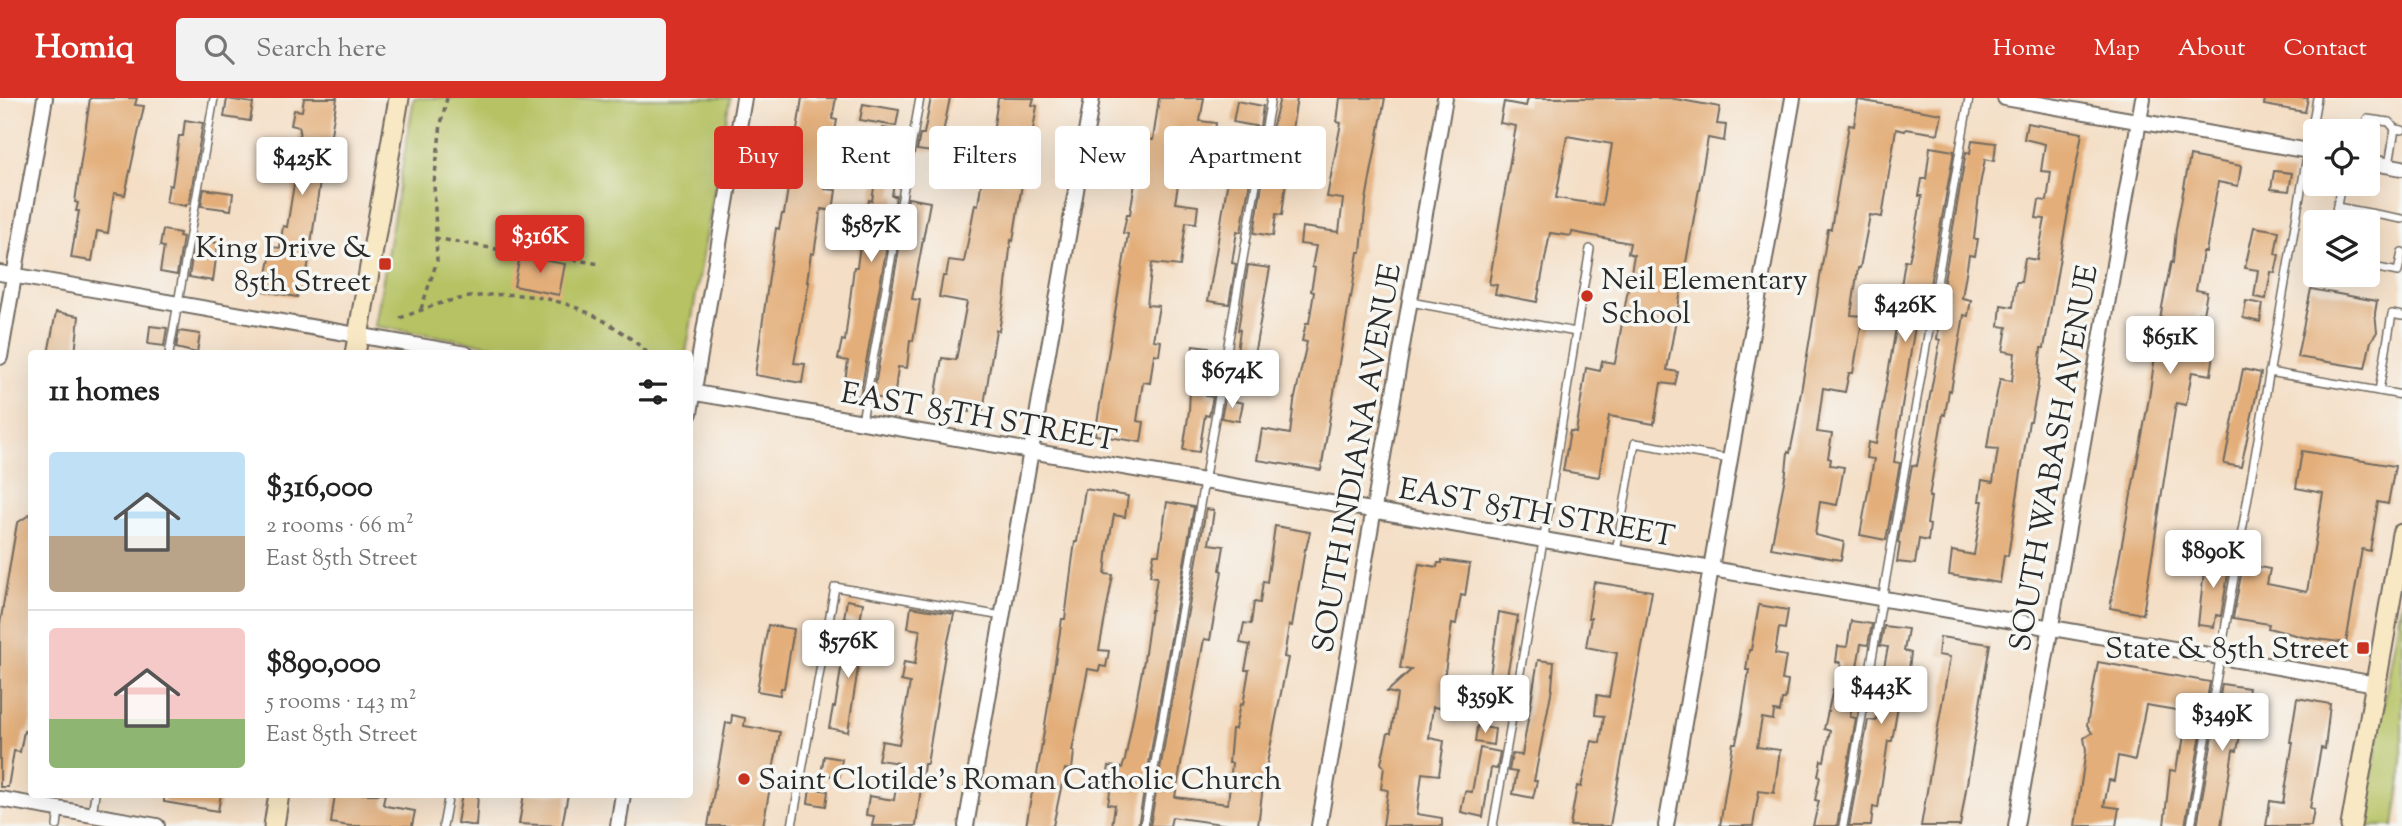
<!DOCTYPE html>
<meta charset="utf-8">
<style>
:root{--surface:#fff;--page:#f2f2f2;--text:#222;--muted:#767676;--line:#e0e0e0;--accent:#d93025}
body{margin:0;font-family:"Sorts Mill Goudy",serif;background:var(--page);color:var(--text);height:100vh;display:flex;flex-direction:column;font-size:26px;white-space:nowrap}
*{box-sizing:border-box;margin:0}
p{font-size:23px;color:var(--muted)}
.icon{flex:none;width:38px;height:38px;fill:none;stroke:currentColor;stroke-width:2;stroke-linecap:round;stroke-linejoin:round}
.map{position:relative;flex:1;overflow:hidden}
.details{position:absolute;left:28px;top:252px;width:665px;height:448px;display:flex;flex-direction:column;background:var(--surface);border-radius:7px;box-shadow:0 7px 28px #0002}
.details>*{flex:none}
.banner{position:absolute;left:714px;top:28px;width:665px;height:63px;display:flex;gap:14px}
.fabs{position:absolute;left:2303px;top:21px;display:grid;gap:14px}
.fabs a{display:grid;place-items:center;width:77px;height:77px;border-radius:7px;background:var(--surface);box-shadow:0 7px 28px #0002;font-size:35px}
.price{position:absolute;translate:-50% -60px;padding:0 16px;border-radius:7px;background:#fff;color:#222;font-size:23px;line-height:46px;filter:drop-shadow(0 2px 4px #0008)}
.price::after{content:'';position:absolute;left:50%;top:42px;width:21px;height:16px;margin-left:-10px;background:inherit;clip-path:polygon(0 0,100% 0,50% 100%)}
.price.selected{background:var(--accent);color:#fff}
ul{padding:0;list-style:none}
li{display:flex;align-items:center;gap:21px;height:175px;padding:0 21px}
li+li{border-top:2px solid var(--line)}
li span{display:grid;place-items:center;flex:none;width:196px;height:140px;border-radius:7px;color:#555}
li>.icon{margin-inline-start:auto}
span .icon{width:84px;height:84px;fill:#fffc;stroke-width:1}
li b{font-size:30px}
h2{display:flex;justify-content:space-between;align-items:center;height:84px;padding:0 21px;font-size:30px}
.pill{padding:0 24px;border-radius:7px;background:var(--surface);box-shadow:0 7px 28px #0002;font-size:24px;line-height:63px}
.pill.selected{background:var(--accent);color:#fff}
header{display:flex;align-items:center;gap:42px;box-sizing:border-box;height:98px;padding:0 35px;background:var(--accent);color:#fff}
header strong{font-size:33px}
nav{display:flex;gap:38px;margin-inline-start:auto;font-size:24px}
.search{width:490px;height:63px;background:var(--page);display:flex;align-items:center;gap:18px;box-sizing:border-box;padding:0 24px;border-radius:7px;color:var(--muted);font-size:26px}
.map>svg:first-child{display:block}
.green{fill:#b6c263;stroke:#707647;stroke-width:2}
.building{fill:#e3ae79;fill-rule:evenodd}
.lines{fill:none;stroke-linecap:round;stroke-linejoin:round}
.lane-casing{stroke:#716a61;stroke-width:10}
.street-casing{stroke:#716a61;stroke-width:18}
.secondary-casing{stroke:#716a61;stroke-width:23}
.path{stroke:#716a61;stroke-width:3.5;stroke-dasharray:5 5;stroke-linecap:butt}
.lane{stroke:#fff;stroke-width:7}
.street{stroke:#fff;stroke-width:14}
.secondary{stroke:#f8e8c3;stroke-width:19}
.poi-dot{fill:#c8321e;stroke:#f6f6f2;stroke-width:2.5}
.labels{text-anchor:middle;stroke-width:7;stroke-linejoin:round;paint-order:stroke}
.poi-label{font-size:30px;fill:#2b2b2b;stroke:#f6f6f2;text-anchor:end}
.street-label{font-size:30px;fill:#2b2b2b;stroke:#f6f6f2}
</style>
<header>
<strong>Homiq</strong>
<div class="search"><svg class="icon" aria-label="search" viewBox="0 0 24 24"><circle cx="10" cy="10" r="6"/><path d="M15 15l6 6"/></svg>Search here</div>
<nav><a>Home</a><a>Map</a><a>About</a><a>Contact</a></nav>
</header>
<div class="map">
<svg width="2402" height="728" viewBox="0 0 2402 728">
<rect width="100%" height="100%" fill="#f6f6f2"/>
<filter id="ink" filterUnits="userSpaceOnUse"><feTurbulence type="fractalNoise" baseFrequency=".0143" numOctaves="2"/><feDisplacementMap in="SourceGraphic" scale="14" xChannelSelector="R" yChannelSelector="G"/><feConvolveMatrix kernelMatrix="1 2 1 2 8 2 1 2 1" color-interpolation-filters="sRGB"/></filter>
<filter id="wash" filterUnits="userSpaceOnUse"><feTurbulence type="fractalNoise" baseFrequency=".00686" numOctaves="4" result="noise"/><feDisplacementMap in="SourceGraphic" scale="28" xChannelSelector="R" yChannelSelector="G"/><feGaussianBlur stdDeviation="1.57" result="paint"/><feColorMatrix in="noise" values="0 0 0 0 0 0 0 0 0 0 0 0 0 0 0 0 0 1.4 0 .05"/><feComposite in="paint" operator="in"/></filter>
<g filter="url(#wash)">
<rect width="100%" height="100%" fill="#f4dec5"/>
<g class="green">
<polygon points="414,0 730,0 686,255 538,255 375,228"/>
<polygon points="2402,501 2402,675 2394,728 2363,728"/>
</g>
<g id="blocks">
<g class="building">
<polygon points="90,0 137,0 135,7 144,8 125,97 114,95 108,135 97,133 92,163 71,160 79,113 76,113 78,105 75,104"/>
<polygon points="304,0 337,0 323,84 320,83 308,168 303,192 299,191 297,199 264,193 272,149 280,150 283,128 287,129 295,80 288,79 291,60 295,60 300,32 299,29 291,27 294,12 302,13"/>
<polygon points="802,0 836,0 832,21 837,22 833,45 843,46 841,67 830,65 825,91 836,92 833,113 821,111 814,156 811,155 807,184 809,184 794,265 805,266 802,285 755,277 776,130 779,131 782,116 784,116"/>
<polygon points="931,0 950,0 939,55 917,52 920,36 924,36"/>
<polygon points="998,0 1034,0 1032,7 1037,8 1030,49 1028,48 1013,143 1011,142 1005,196 999,233 996,232 983,313 970,310 969,314 934,307 942,260 956,262 967,204 939,199 943,178 946,178 949,162 964,164 975,106 978,107 983,73 985,73 991,48"/>
<polygon points="1159,0 1204,0 1200,23 1216,25 1213,47 1206,46 1202,67 1182,64 1175,105 1198,108 1196,125 1186,124 1180,168 1152,165 1147,207 1159,208 1153,242 1161,243 1159,257 1154,256 1150,285 1143,284 1137,323 1144,324 1141,344 1095,337 1128,136 1123,135 1127,116 1130,116 1142,41 1153,42"/>
<polygon points="1280,0 1297,0 1291,38 1273,35 1274,31 1272,31"/>
<polygon points="1340,0 1385,0 1366,102 1361,154 1358,154 1351,200 1350,199 1321,372 1257,362 1262,331 1290,336 1294,304 1307,244 1302,243 1306,225 1309,225 1314,194 1311,193 1315,170 1312,169 1316,148 1300,146 1302,129 1339,134 1343,101 1327,99 1341,25 1337,24"/>
<path d="M1528,0H1670L1720,9L1717,26L1726,27L1724,43L1708,40L1667,272L1678,274L1675,287L1661,285L1654,326L1609,318L1599,379L1563,373L1570,333L1576,334L1586,270L1600,273L1602,263L1615,265L1634,157L1628,155L1630,145L1572,134L1571,138L1550,135L1537,204L1495,196L1497,187L1489,186L1516,28L1500,25L1504,4L1526,8ZM1567,38L1612,46L1602,107L1556,100Z"/>
<polygon points="2265,0 2308,0 2305,14 2264,7"/>
<polygon points="227,1 253,5 250,23 224,19"/>
<polygon points="1858,2 1942,16 1938,36 1906,31 1905,33 1896,31 1882,119 1870,117 1860,170 1858,170 1851,217 1863,218 1853,275 1849,275 1845,294 1823,290 1817,334 1832,336 1828,360 1831,361 1830,367 1844,369 1837,407 1820,404 1815,437 1844,444 1841,462 1771,450 1786,374 1788,354 1790,355 1795,330 1828,131 1831,131 1849,27 1854,28"/>
<polygon points="1237,3 1263,8 1260,29 1233,24"/>
<polygon points="863,6 899,12 896,28 860,22"/>
<polygon points="185,22 203,25 189,106 186,106 186,108 166,104 169,87 172,88 179,38 183,38"/>
<polygon points="2027,25 2082,35 2044,250 2041,250 2038,287 2031,323 2029,323 2008,458 2004,457 2000,485 1949,477 1952,453 1974,457 1983,403 1979,403 1982,382 1993,384 1998,351 1987,350 1990,330 2000,281 2012,283 2015,255 2003,253 2007,229 1999,228 2001,207 2013,209 2016,184 2021,184 2025,160 2037,162 2045,121 2036,120 2039,102 2047,103 2051,74 2041,73 2045,46 2024,41"/>
<polygon points="883,30 908,34 905,50 899,49 892,98 896,98 860,298 843,296 848,263 838,261 842,242 845,243 854,169 857,169 860,147 865,148 870,119 866,119 869,102 872,103"/>
<polygon points="1278,41 1294,44 1292,60 1289,59 1282,117 1276,116 1273,138 1254,135 1266,62 1274,64"/>
<polygon points="1972,42 1996,45 1994,63 1985,61 1980,87 1974,141 1978,141 1975,158 1969,157 1962,200 1971,202 1968,218 1964,217 1951,293 1949,292 1945,317 1943,316 1929,399 1931,399 1927,426 1930,427 1928,443 1919,441 1915,466 1897,464 1900,445 1898,444 1912,367 1917,368 1937,260 1940,242 1937,241 1939,224 1943,224 1948,195 1942,194 1966,54 1970,55"/>
<polygon points="1930,49 1954,53 1929,192 1921,191 1901,314 1894,364 1900,365 1886,442 1860,437 1874,361 1866,360 1868,344 1876,346 1903,189 1901,188 1905,163 1909,163 1914,142 1922,98 1919,98 1922,81 1926,81"/>
<polygon points="1232,57 1254,60 1241,134 1237,133 1232,165 1236,166 1229,206 1208,203"/>
<polygon points="2190,58 2241,68 2238,88 2218,84 2206,154 2203,154 2196,192 2207,194 2203,216 2198,215 2192,252 2214,255 2211,277 2192,274 2186,307 2176,305 2143,516 2110,510 2149,300 2162,209 2171,164 2173,165 2176,131"/>
<polygon points="2274,73 2292,75 2289,93 2271,91"/>
<polygon points="204,91 233,95 231,112 201,108"/>
<polygon points="908,100 930,104 912,201 920,202 913,243 910,242 907,270 898,269 894,302 873,299"/>
<polygon points="2254,129 2279,133 2275,156 2279,157 2275,175 2271,174 2266,201 2254,199 2258,172 2245,170"/>
<polygon points="163,132 180,135 179,138 183,139 177,177 160,174 164,149 160,148"/>
<polygon points="195,141 218,145 213,183 189,179"/>
<polygon points="520,158 565,166 559,197 514,188"/>
<polygon points="1248,167 1270,170 1253,263 1236,261 1240,232 1238,232"/>
<polygon points="2311,191 2377,203 2375,215 2377,234 2371,243 2365,270 2297,259"/>
<polygon points="2246,203 2263,206 2260,224 2243,220"/>
<polygon points="56,214 79,218 75,256 48,256"/>
<polygon points="150,228 167,230 164,248 148,246"/>
<polygon points="179,233 200,236 197,255 176,250"/>
<polygon points="1193,247 1209,249 1205,276 1210,277 1206,298 1213,299 1209,318 1205,317 1199,354 1183,352 1189,313 1190,291 1188,291"/>
<polygon points="2243,271 2261,275 2241,369 2224,366"/>
<polygon points="1225,301 1243,305 1239,323 1221,320"/>
<polygon points="2302,353 2395,368 2388,406 2378,404 2370,453 2362,451 2346,545 2303,539 2268,530 2269,526 2233,520 2243,466 2270,471 2267,486 2307,494 2323,395 2296,390"/>
<polygon points="1085,391 1128,398 1125,419 1114,417 1108,449 1105,476 1113,477 1099,552 1109,553 1106,569 1100,568 1099,573 1088,571 1072,653 1074,653 1072,672 1065,671 1053,728 1026,728 1033,689 1035,689 1062,521 1065,521 1072,465 1075,444 1077,444"/>
<polygon points="1167,404 1194,409 1138,728 1112,728 1115,707 1108,706 1112,682 1107,681 1109,668 1122,670 1125,662 1144,562 1151,512 1152,512 1157,479 1150,478 1154,456 1159,456"/>
<polygon points="1206,411 1214,412 1209,446 1224,448 1220,472 1222,473 1210,542 1204,541 1175,699 1228,706 1232,665 1229,665 1232,631 1235,631 1240,606 1243,607 1249,572 1245,572 1250,547 1240,545 1244,525 1251,526 1254,504 1260,505 1263,483 1267,484 1275,428 1310,434 1306,451 1305,451 1292,528 1289,527 1284,559 1288,560 1264,680 1258,728 1236,728 1172,719 1170,728 1150,728"/>
<polygon points="32,415 32,616 28,634 24,633 20,654 14,653 8,689 0,689 0,526 17,425"/>
<polygon points="2206,456 2225,460 2224,463 2230,464 2221,518 2216,517 2214,529 2198,527"/>
<polygon points="1442,462 1470,466 1465,498 1461,497 1456,526 1452,525 1440,610 1433,609 1429,640 1444,643 1439,677 1422,675 1417,716 1442,720 1442,728 1383,728 1388,692 1381,691 1384,669 1381,665 1388,635 1391,635 1397,596 1387,594 1411,572 1400,570 1419,466 1437,469 1438,465 1442,465"/>
<polygon points="1594,484 1652,493 1610,728 1570,728 1577,688 1581,689 1592,643 1600,645 1604,618 1595,617 1597,597 1609,599 1617,555 1586,549 1591,520 1588,520"/>
<polygon points="847,502 863,505 860,524 844,520"/>
<polygon points="1759,507 1788,512 1785,531 1779,530 1775,556 1786,558 1782,582 1788,583 1785,602 1782,602 1780,614 1774,613 1773,622 1762,620 1757,649 1780,652 1774,695 1759,693 1753,728 1720,728 1733,645 1736,645 1742,616 1749,572 1746,572 1749,552 1751,552"/>
<polygon points="911,509 954,516 944,562 927,666 924,666 916,728 872,728 874,718 866,717 869,698 894,702 900,665 878,662 882,643 899,646 910,585 901,583 904,564 915,566 920,532 908,530"/>
<polygon points="1499,514 1518,518 1499,621 1484,619"/>
<polygon points="1851,523 1872,526 1868,547 1861,546 1856,574 1863,576 1860,591 1855,590 1850,619 1856,620 1837,728 1813,728 1819,703 1815,702 1820,679 1818,678 1821,662 1824,663 1830,633 1824,631 1833,591 1837,591 1841,564 1836,564 1838,548 1847,549"/>
<polygon points="768,527 794,531 784,590 781,590 780,597 757,593"/>
<polygon points="1884,528 1908,531 1904,553 1911,555 1908,579 1905,596 1900,596 1892,643 1888,643 1878,710 1873,709 1871,728 1849,728 1868,622 1876,623 1880,594 1873,593 1875,578 1882,579 1888,549 1880,548"/>
<polygon points="847,533 869,537 867,552 861,551 848,634 829,630 833,609 835,609"/>
<polygon points="1940,539 1990,546 1960,728 1921,728 1950,559 1938,557"/>
<polygon points="1538,562 1554,564 1552,590 1534,683 1537,683 1533,700 1513,696 1517,674 1509,673 1512,656 1522,657"/>
<polygon points="2098,564 2210,584 2185,728 2164,728 2170,672 2176,673 2179,654 2181,655 2188,614 2146,607 2135,662 2118,658 2114,683 2109,682 2104,708 2119,710 2116,728 2075,728 2086,652 2084,640 2092,635 2087,627"/>
<polygon points="2222,586 2249,590 2237,653 2233,652 2221,728 2197,728"/>
<polygon points="2297,600 2330,606 2325,651 2321,650 2310,710 2314,711 2311,728 2266,728 2270,703 2283,705 2293,644 2290,644"/>
<polygon points="732,617 745,620 744,628 780,634 763,728 708,728 726,625 731,626"/>
<polygon points="1477,628 1495,631 1493,647 1475,644"/>
<polygon points="1480,650 1500,654 1497,671 1491,670 1483,719 1461,714 1465,693 1472,694"/>
<polygon points="824,658 842,661 839,679 821,676"/>
<polygon points="810,690 828,693 826,708 808,705"/>
<polygon points="164,696 221,696 218,713 164,704"/>
<polygon points="335,696 385,696 383,706 386,708 415,713 412,728 350,728 331,725"/>
<polygon points="462,696 478,696 476,728 457,725"/>
<polygon points="524,696 568,696 562,728 519,726"/>
</g>
</g>
</g>
<g filter="url(#ink)">
<use href="#blocks" fill-opacity="0" stroke="#716a61" stroke-width="2"/>
<g class="lines">
<g class="lane-casing">
<g id="lane">
<polyline points="2367,21 2389,24 2395,31"/>
<polyline points="2389,67 2395,31 2402,32"/>
<polyline points="2337,109 2402,121"/>
<polyline points="2334,124 2341,86"/>
<polyline points="2368,168 2398,174 2402,154"/>
<polyline points="1410,204 1576,234 1590,151"/>
<polyline points="169,256 214,0"/>
<polyline points="2269,274 2379,293 2392,216 2402,218"/>
<polyline points="2379,293 2402,297"/>
<polyline points="862,323 920,0"/>
<polyline points="1616,454 1635,345 1730,361"/>
<polyline points="92,717 95,696"/>
<polyline points="57,728 59,712"/>
<polyline points="443,728 449,696"/>
<polyline points="792,728 835,489 1002,518"/>
<polyline points="1144,728 1271,0"/>
<polyline points="1493,728 1547,421 1576,234"/>
<polyline points="1843,728 1969,0"/>
<polyline points="2191,728 2317,0"/>
</g>
</g>
<g class="street-casing">
<g id="street">
<polyline points="2005,0 2315,54"/>
<polyline points="2368,64 2402,70"/>
<polyline points="0,175 466,256"/>
<polyline points="0,259 45,0"/>
<polyline points="690,294 2376,586"/>
<polyline points="690,315 744,0"/>
<polyline points="0,701 157,728"/>
<polyline points="618,728 623,696"/>
<polyline points="966,728 1092,0"/>
<polyline points="1319,728 1445,0"/>
<polyline points="1666,728 1793,0"/>
<polyline points="2016,728 2143,0"/>
</g>
</g>
<g class="secondary-casing">
<g id="secondary">
<polyline points="355,256 399,0"/>
<polyline points="274,728 279,696"/>
<polyline points="2351,728 2402,436"/>
</g>
</g>
<g class="path">
<polyline points="435,140 518,155 523,153 600,166"/>
<polyline points="421,211 437,163 434,85 441,26 447,0"/>
<path d="M400,220C415,215 430,208 445,204C523,185 590,202 649,256"/>
</g>
<use href="#lane" class="lane"/>
<use href="#street" class="street"/>
<use href="#secondary" class="secondary"/>
</g>
</g>
<g class="poi-dot">
<rect x="378" y="159" width="14" height="14" rx="3.5"/>
<circle cx="1587" cy="198" r="7"/>
<rect x="2356" y="543" width="14" height="14" rx="3.5"/>
<circle cx="744" cy="681" r="7"/>
</g>
<g class="labels">
<g class="poi-label">
<text x="371" y="159">King Drive &amp;<tspan x="371" dy="34">85th Street</tspan></text>
<text x="1601" y="191" text-anchor="start">Neil Elementary<tspan x="1601" dy="34">School</tspan></text>
<text x="2349" y="560">State &amp; 85th Street</text>
<text x="758" y="691" text-anchor="start">Saint Clotilde's Roman Catholic Church</text>
</g>
<g class="street-label">
<text transform="translate(979 318) rotate(10)" y="10">EAST 85TH STREET</text>
<text transform="translate(1356 360) rotate(-80)" y="10">SOUTH INDIANA AVENUE</text>
<text transform="translate(2053 360) rotate(-80)" y="10">SOUTH WABASH AVENUE</text>
<text transform="translate(1537 414) rotate(10)" y="10">EAST 85TH STREET</text>
</g>
</g>
</svg>
<div class="fabs">
<a><svg class="icon" aria-label="locate" viewBox="0 0 24 24"><circle cx="12" cy="12" r="6"/><path d="M12 2v4M12 18v4M2 12h4M18 12h4"/></svg></a>
<a><svg class="icon" aria-label="layers" viewBox="0 0 24 24"><path d="M12 4l9 5-9 5-9-5zM3 14l9 5 9-5"/></svg></a>
</div>
<b class="price" style="left:302px;top:99px">$425K</b>
<b class="price" style="left:871px;top:166px">$587K</b>
<b class="price selected" style="left:540px;top:177px">$316K</b>
<b class="price" style="left:1905px;top:246px">$426K</b>
<b class="price" style="left:2170px;top:278px">$651K</b>
<b class="price" style="left:1232px;top:312px">$674K</b>
<b class="price" style="left:2213px;top:492px">$890K</b>
<b class="price" style="left:848px;top:582px">$576K</b>
<b class="price" style="left:1881px;top:628px">$443K</b>
<b class="price" style="left:1485px;top:637px">$359K</b>
<b class="price" style="left:2222px;top:655px">$349K</b>
<div class="banner">
<a class="pill selected">Buy</a>
<a class="pill">Rent</a>
<a class="pill">Filters</a>
<a class="pill">New</a>
<a class="pill">Apartment</a>
</div>
<section class="details">
<h2>11 homes<svg class="icon" aria-label="filters" viewBox="0 0 24 24"><path d="M4 7h16M4 17h16"/><circle cx="9" cy="7" r="2"/><circle cx="15" cy="17" r="2"/></svg></h2>
<ul>
<li><span style="background:linear-gradient(#bfe0f5 60%,#b9a48a 0)"><svg class="icon" aria-label="home" viewBox="0 0 24 24"><path d="M3 11l9-7 9 7M6 9v11h12V9"/></svg></span><div><b>$316,000</b><p>2 rooms · 66 m²</p><p>East 85th Street</p></div></li>
<li><span style="background:linear-gradient(#f6c9c9 65%,#8fb573 0)"><svg class="icon" aria-label="home" viewBox="0 0 24 24"><path d="M3 11l9-7 9 7M6 9v11h12V9"/></svg></span><div><b>$890,000</b><p>5 rooms · 143 m²</p><p>East 85th Street</p></div></li>
</ul>
</section>
</div>
